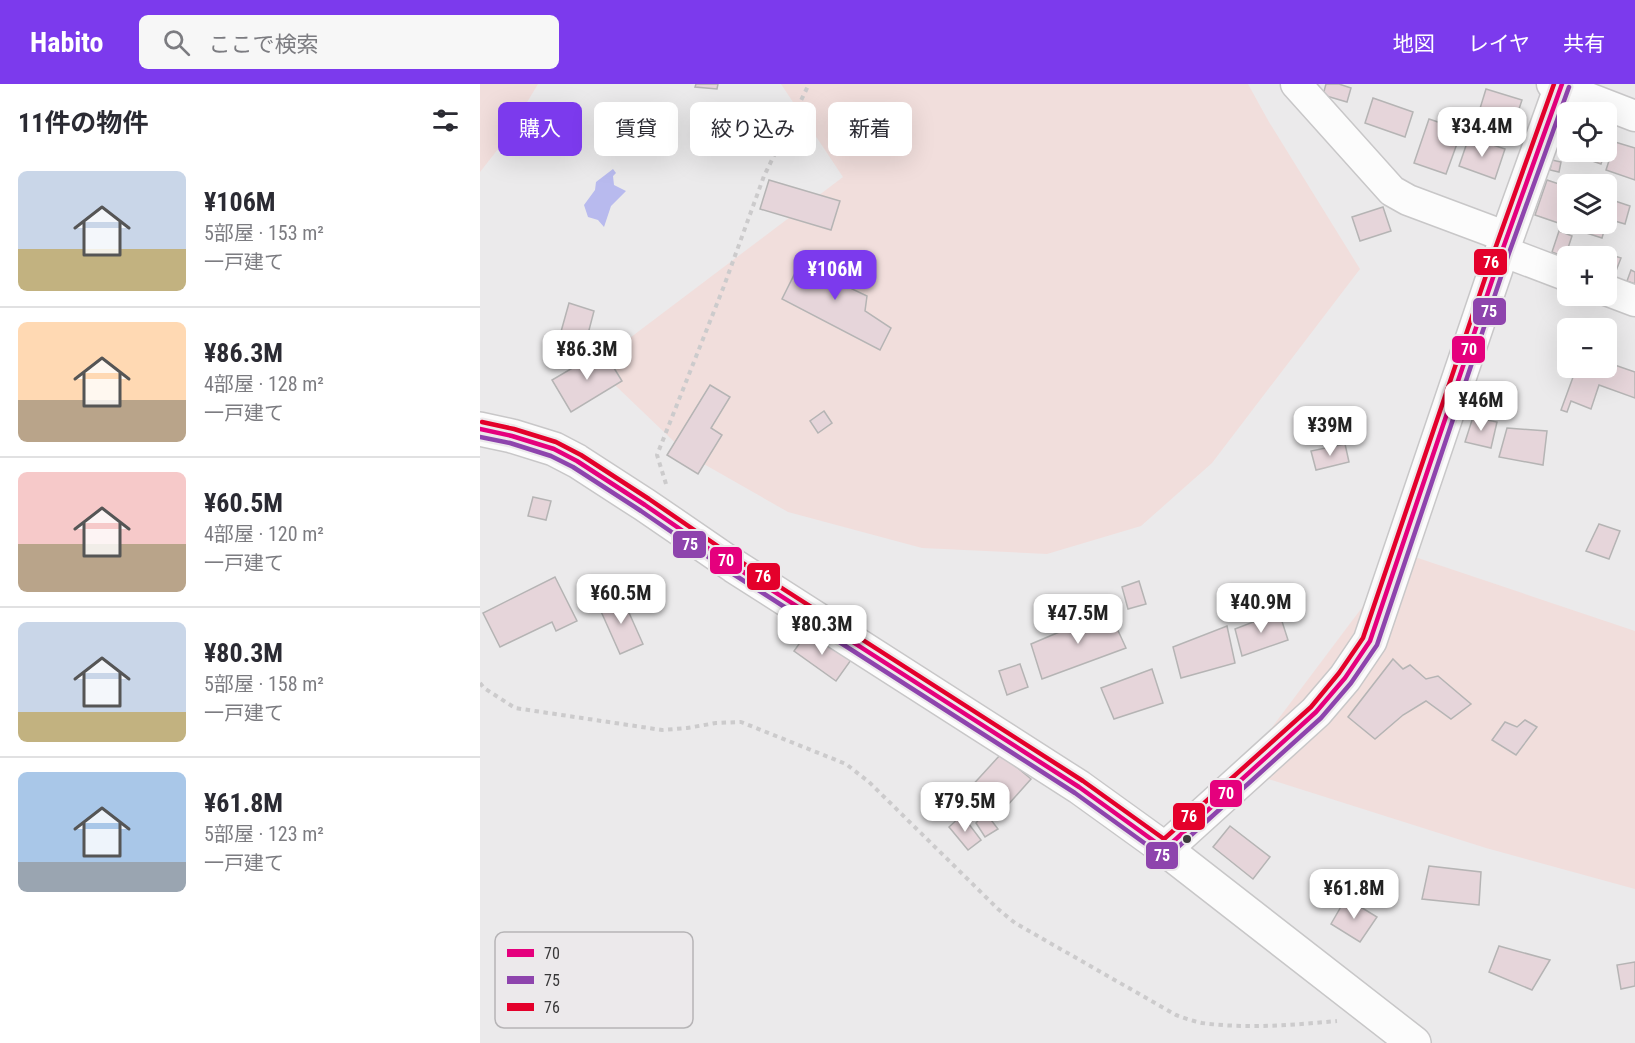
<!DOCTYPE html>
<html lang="ja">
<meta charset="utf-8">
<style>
:root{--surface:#fff;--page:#f7f7f7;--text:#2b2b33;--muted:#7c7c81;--line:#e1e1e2;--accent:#7c3aed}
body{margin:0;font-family:"Roboto Condensed","Noto Sans JP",sans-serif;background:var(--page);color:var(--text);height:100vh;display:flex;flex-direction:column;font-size:22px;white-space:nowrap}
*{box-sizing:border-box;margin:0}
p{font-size:20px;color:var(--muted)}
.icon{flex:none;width:33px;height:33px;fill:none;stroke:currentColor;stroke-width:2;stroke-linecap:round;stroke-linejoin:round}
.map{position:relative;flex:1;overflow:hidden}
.side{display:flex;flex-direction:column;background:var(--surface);width:480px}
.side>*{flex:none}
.hud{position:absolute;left:18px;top:18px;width:570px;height:54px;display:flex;gap:12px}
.buttons{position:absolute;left:1077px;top:18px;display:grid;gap:12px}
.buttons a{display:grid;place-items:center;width:60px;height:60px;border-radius:9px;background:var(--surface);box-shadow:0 6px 24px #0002;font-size:30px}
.price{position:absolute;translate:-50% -51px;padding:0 14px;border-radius:12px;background:#fff;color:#222;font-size:20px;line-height:39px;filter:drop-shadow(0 2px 3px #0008)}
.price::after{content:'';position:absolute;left:50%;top:36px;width:18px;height:14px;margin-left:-9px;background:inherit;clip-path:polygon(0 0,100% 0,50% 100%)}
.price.current{background:var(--accent);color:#fff}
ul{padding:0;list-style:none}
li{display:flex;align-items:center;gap:18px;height:150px;padding:0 18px}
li+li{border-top:2px solid var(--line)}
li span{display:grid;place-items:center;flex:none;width:168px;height:120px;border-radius:9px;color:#555}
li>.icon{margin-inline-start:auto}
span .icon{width:72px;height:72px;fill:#fffc;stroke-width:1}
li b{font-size:26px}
h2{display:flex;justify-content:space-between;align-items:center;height:72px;padding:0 18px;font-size:26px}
.chip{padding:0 21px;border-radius:9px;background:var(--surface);box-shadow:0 6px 24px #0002;font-size:21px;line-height:54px}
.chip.current{background:var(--accent);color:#fff}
header{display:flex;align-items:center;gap:36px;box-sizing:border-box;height:84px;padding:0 30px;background:var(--accent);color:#fff}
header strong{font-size:28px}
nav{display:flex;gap:33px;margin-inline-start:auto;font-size:21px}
.search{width:420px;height:54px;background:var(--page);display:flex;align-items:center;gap:15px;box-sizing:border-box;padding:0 21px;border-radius:9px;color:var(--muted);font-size:22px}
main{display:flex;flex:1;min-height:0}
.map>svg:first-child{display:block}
.green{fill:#f1dedc}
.water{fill:#b8baee}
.building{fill:#e6d5da;stroke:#b5b4b4;stroke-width:1.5}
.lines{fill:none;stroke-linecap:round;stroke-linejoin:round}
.minor-casing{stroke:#c8c7c8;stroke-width:33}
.tertiary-casing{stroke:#c8c7c8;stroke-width:36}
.path{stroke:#cccbcc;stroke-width:4;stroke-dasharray:4.5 4.5;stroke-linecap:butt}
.minor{stroke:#fcfcfc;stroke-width:30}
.tertiary{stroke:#fcfcfc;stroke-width:33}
.bus-1-casing{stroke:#ece9eb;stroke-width:9}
.bus-2-casing{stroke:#ece9eb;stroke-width:9}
.bus-3-casing{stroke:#ece9eb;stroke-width:9}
.bus-1{stroke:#e5007d;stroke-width:4.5}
.bus-2{stroke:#8e44ad;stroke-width:4.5}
.bus-3{stroke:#e4002b;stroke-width:4.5}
.bus-dot{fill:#393839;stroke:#ece9eb;stroke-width:2}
.key{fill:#ece9eb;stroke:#b6b4b6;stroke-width:1.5}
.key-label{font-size:16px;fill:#393839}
.line-badge{stroke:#ece9eb;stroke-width:2}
.badge-label{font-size:16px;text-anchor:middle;font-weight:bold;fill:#fff}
</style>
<header>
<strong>Habito</strong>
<div class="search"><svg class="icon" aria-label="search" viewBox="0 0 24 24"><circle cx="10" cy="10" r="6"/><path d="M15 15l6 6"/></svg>ここで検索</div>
<nav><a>地図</a><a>レイヤ</a><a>共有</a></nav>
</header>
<main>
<section class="side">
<h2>11件の物件<svg class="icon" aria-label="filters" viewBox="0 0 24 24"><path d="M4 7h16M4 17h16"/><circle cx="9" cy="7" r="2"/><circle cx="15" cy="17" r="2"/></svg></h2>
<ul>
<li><span style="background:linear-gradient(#c9d6e8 65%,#c2b280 0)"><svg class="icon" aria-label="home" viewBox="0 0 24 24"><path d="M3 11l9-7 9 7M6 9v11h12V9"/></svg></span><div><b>¥106M</b><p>5部屋 · 153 m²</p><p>一戸建て</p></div></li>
<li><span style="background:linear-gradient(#ffd9b3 65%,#b9a48a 0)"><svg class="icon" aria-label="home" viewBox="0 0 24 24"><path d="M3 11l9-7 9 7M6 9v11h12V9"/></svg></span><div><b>¥86.3M</b><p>4部屋 · 128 m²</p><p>一戸建て</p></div></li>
<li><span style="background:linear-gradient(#f6c9c9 60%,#b9a48a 0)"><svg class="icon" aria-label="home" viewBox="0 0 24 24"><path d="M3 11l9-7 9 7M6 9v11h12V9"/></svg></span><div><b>¥60.5M</b><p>4部屋 · 120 m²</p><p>一戸建て</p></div></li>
<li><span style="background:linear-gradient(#c9d6e8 75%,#c2b280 0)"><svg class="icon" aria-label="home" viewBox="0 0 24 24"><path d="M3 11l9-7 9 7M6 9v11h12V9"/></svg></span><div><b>¥80.3M</b><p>5部屋 · 158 m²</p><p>一戸建て</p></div></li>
<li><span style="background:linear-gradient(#a9c7e8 75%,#9aa5b1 0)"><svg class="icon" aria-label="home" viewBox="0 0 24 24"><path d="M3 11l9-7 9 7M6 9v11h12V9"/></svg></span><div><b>¥61.8M</b><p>5部屋 · 123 m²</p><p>一戸建て</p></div></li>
</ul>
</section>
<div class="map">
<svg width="1155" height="959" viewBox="0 0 1155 959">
<rect width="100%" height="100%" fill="#ebeaeb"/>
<g class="green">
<polygon points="0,0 58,0 22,60 0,88"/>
<polygon points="301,0 768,0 789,38 880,185 732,379 661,442 567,470 442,464 308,428 208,371 114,281 363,93"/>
<polygon points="923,469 1155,547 1155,805 1006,764 760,686"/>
</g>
<polygon class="water" points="133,85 136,89 133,92 134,101 146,107 131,122 124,143 118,136 108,133 104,121 115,106 116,98"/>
<g class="building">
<polygon points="216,0 238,0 237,5 215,3"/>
<polygon points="846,0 859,0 871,4 867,18 843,11"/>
<polygon points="1006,5 1042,16 1033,43 998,31"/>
<polygon points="893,14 933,28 925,53 885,39"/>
<polygon points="949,35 982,46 966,90 934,79"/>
<polygon points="1126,35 1136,38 1126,65"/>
<polygon points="1088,38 1088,68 1125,68 1121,80 1078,65"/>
<polygon points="989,53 1025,65 1015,95 979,82"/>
<polygon points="1135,58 1155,64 1155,96 1126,86"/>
<polygon points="1072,76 1081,78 1079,88 1070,86"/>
<polygon points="289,96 360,117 351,146 280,125"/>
<polygon points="1067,96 1088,103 1088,140 1091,140 1090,143 1055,131"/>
<polygon points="1126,114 1150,122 1145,140 1128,135 1126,139"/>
<polygon points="903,123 911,147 880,157 872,133"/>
<polygon points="1102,140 1126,140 1122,154 1100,147"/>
<polygon points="1079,147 1092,152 1085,173 1072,168"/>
<polygon points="1122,168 1141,174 1134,192 1126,189 1126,172 1121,172"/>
<polygon points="323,173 378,192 372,205 387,212 385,227 411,244 400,266 302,215"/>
<polygon points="1151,186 1155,188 1155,200 1147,197"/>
<polygon points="89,219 114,227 103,269 77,262"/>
<polygon points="123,266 142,297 91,328 72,296"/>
<polygon points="1126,278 1155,288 1155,314 1119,301 1111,325 1091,317 1087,328 1081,326 1096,285 1104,288 1106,284 1126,284"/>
<polygon points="230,301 250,313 231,344 242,351 218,390 187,371"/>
<polygon points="344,327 352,339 338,349 330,337"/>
<polygon points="993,333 1017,338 1011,364 985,358"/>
<polygon points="1027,344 1067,347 1063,381 1019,373"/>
<polygon points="865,360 869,378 836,386 831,367"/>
<polygon points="53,413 71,417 66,436 48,432"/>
<polygon points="1119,440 1140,447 1129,475 1106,467"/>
<polygon points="75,493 97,537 76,547 72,538 20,563 3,529"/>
<polygon points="659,497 666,520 648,525 642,503"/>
<polygon points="142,513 163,560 140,570 119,523"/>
<polygon points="629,527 646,564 562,595 551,560"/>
<polygon points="799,528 808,556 762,572 755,545"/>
<polygon points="747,542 755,579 701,594 693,563"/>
<polygon points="329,546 371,576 356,597 314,567"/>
<polygon points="913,575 923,585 930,581 946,595 958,592 991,620 971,635 946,617 923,631 895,655 868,633"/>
<polygon points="540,580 548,603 527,611 519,587"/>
<polygon points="672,585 683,619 634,635 621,604"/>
<polygon points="1045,636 1057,643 1036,671 1012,656 1025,638 1037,643"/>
<polygon points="521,670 551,695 517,733 489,705"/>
<polygon points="505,728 518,745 505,753 496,739"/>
<polygon points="482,731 501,756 488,766 469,743"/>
<polygon points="750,742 790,773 773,795 733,763"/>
<polygon points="949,782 1001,788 999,821 942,815"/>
<polygon points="866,814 897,833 880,858 851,840"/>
<polygon points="1019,862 1070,876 1052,906 1009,888"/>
<polygon points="1155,878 1155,902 1141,905 1137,881"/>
</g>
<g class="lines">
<g class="minor-casing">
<g id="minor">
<polyline points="816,0 912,107 928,116 1027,153"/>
<polyline points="1072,0 1155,32"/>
<polyline points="1022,167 1088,192"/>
<polyline points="1126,206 1155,217"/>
</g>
</g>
<g class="tertiary-casing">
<g id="tertiary">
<polyline points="0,345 32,352 74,365 97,377 165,421 254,482 599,703 685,765 934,959"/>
<polyline points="685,765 836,628 865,594 890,557 1022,167 1082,0"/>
</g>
</g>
<g class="path">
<polyline points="186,400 177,371 244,202 284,92 329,0"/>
<path d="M0,599L4,604L35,624L182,646L207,644L236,639L261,638L366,680L389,698L518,825L535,839L696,931C704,934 713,937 722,939C767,945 813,941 857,937"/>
</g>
<use href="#minor" class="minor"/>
<use href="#tertiary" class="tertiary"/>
<g class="bus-1-casing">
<polyline id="bus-1" points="0,345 32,352 74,365 97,377 165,421 254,482 599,703 685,765 836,628 865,594 890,557 1022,167 1082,0"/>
</g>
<g class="bus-2-casing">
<polyline id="bus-2" points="0,353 30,359 71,372 93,383 161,427 250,488 595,709 681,771 688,772 841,634 871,599 897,561 1029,169 1089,3"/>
</g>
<g class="bus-3-casing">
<polyline id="bus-3" points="2,338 34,345 76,358 101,371 169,415 258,476 603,697 684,755 831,623 859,589 883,554 1015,165 1074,0"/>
</g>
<use href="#bus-1" class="bus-1"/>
<use href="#bus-2" class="bus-2"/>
<use href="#bus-3" class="bus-3"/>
</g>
<circle class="bus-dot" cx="707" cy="755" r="5"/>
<rect x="15" y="848" width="198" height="96" rx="9" class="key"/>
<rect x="27" y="865" width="27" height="8" fill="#e5007d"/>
<rect x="27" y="892" width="27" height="8" fill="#8e44ad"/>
<rect x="27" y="919" width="27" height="8" fill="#e4002b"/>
<g class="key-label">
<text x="64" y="875">70</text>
<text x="64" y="902">75</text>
<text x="64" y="929">76</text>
</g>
<g class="line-badge">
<rect x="993" y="164" width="35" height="28" rx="6" fill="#e4002b"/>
<rect x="992" y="213" width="35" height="29" rx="6" fill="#8e44ad"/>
<rect x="971" y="251" width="35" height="29" rx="6" fill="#e5007d"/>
<rect x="192" y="446" width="35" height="29" rx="6" fill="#8e44ad"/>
<rect x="229" y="462" width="34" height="29" rx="6" fill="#e5007d"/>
<rect x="266" y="478" width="35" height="29" rx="6" fill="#e4002b"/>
<rect x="729" y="695" width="34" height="29" rx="6" fill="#e5007d"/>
<rect x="692" y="718" width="34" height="29" rx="6" fill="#e4002b"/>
<rect x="665" y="757" width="34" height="29" rx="6" fill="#8e44ad"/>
</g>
<g class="badge-label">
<text x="1011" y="184">76</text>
<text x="1009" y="233">75</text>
<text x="989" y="271">70</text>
<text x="210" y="466">75</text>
<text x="246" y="482">70</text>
<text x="283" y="498">76</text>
<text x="746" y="715">70</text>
<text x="709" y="738">76</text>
<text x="682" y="777">75</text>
</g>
</svg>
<div class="buttons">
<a><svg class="icon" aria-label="locate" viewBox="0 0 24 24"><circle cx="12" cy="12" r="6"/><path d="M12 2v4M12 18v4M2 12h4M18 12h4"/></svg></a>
<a><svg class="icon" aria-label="layers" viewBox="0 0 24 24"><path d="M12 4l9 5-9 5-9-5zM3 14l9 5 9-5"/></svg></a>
<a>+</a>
<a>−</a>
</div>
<b class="price" style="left:1002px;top:74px">¥34.4M</b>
<b class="price current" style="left:355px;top:217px">¥106M</b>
<b class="price" style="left:107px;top:297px">¥86.3M</b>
<b class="price" style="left:1001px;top:348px">¥46M</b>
<b class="price" style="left:850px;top:373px">¥39M</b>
<b class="price" style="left:141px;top:541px">¥60.5M</b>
<b class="price" style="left:781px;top:550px">¥40.9M</b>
<b class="price" style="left:598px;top:561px">¥47.5M</b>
<b class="price" style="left:342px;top:572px">¥80.3M</b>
<b class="price" style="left:485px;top:749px">¥79.5M</b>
<b class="price" style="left:874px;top:836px">¥61.8M</b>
<div class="hud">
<a class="chip current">購入</a>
<a class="chip">賃貸</a>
<a class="chip">絞り込み</a>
<a class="chip">新着</a>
</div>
</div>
</main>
